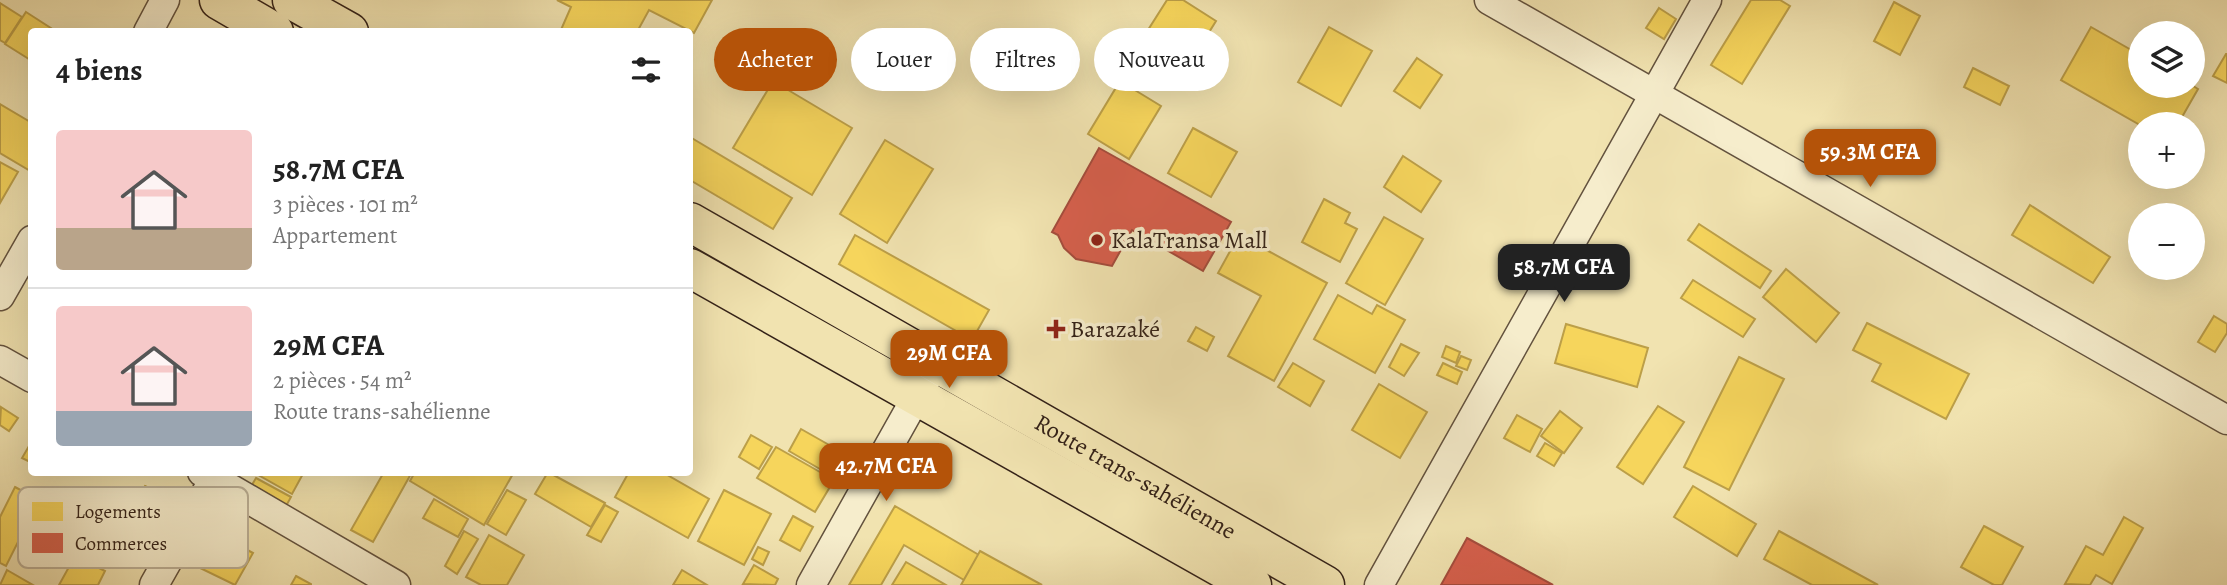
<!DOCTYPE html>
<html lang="fr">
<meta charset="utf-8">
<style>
:root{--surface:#fff;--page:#f2f2f2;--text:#222;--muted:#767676;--line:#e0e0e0;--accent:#b45309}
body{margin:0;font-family:Alegreya,serif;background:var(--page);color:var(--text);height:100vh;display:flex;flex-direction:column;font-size:26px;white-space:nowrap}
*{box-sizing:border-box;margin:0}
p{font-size:23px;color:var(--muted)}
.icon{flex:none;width:38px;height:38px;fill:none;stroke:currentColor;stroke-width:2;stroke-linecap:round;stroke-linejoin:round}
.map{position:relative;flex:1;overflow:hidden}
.side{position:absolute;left:28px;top:28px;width:665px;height:448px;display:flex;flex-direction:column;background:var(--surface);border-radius:7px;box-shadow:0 7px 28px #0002}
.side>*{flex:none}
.banner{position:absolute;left:714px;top:28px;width:665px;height:63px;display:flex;gap:14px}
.buttons{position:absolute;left:2128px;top:21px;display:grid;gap:14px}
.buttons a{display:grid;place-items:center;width:77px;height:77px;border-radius:50%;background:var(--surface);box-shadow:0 7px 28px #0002;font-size:35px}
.price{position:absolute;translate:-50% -60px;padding:0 16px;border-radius:14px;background:var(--accent);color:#fff;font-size:23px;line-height:46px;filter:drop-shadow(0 2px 4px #0008)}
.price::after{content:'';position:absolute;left:50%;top:42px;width:21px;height:16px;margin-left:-10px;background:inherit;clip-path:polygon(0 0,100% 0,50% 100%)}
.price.on{background:#222;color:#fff}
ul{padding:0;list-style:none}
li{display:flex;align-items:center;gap:21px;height:175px;padding:0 28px}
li+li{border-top:2px solid var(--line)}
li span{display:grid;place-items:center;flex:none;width:196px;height:140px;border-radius:7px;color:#555}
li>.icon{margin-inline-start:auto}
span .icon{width:84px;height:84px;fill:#fffc;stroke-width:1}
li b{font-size:30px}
h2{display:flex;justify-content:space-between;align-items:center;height:84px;padding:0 28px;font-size:30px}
.tag{padding:0 24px;border-radius:32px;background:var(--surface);box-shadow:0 7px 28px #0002;font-size:24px;line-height:63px}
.tag.on{background:var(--accent);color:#fff}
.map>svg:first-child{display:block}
.homes{fill:#f6d55c;stroke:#bc9f48;stroke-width:2}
.shops{fill:#d6604d;stroke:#a54d3d;stroke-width:2}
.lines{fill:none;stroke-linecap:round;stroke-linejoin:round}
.street-casing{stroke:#63523e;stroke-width:31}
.highway-casing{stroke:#342218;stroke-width:41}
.street{stroke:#f6edcc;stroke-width:28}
.highway{stroke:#f1e3b0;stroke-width:38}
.poi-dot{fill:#8f2418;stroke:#f6edcc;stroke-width:2.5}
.labels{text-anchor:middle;stroke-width:7;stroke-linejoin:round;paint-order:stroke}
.poi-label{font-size:24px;fill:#342218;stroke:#f6edcc;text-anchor:start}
.street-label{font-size:24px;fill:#342218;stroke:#f6edcc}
.key{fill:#f6edcc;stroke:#bcb096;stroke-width:2}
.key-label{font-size:19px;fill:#342218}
</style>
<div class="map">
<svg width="2227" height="585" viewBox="0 0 2227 585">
<rect width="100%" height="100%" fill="#f1e3b0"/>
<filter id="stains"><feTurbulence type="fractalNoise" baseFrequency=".00286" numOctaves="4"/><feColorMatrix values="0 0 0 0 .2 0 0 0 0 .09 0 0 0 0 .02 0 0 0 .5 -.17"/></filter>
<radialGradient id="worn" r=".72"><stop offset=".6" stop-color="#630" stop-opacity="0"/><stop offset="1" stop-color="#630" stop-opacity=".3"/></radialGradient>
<g class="homes">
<polygon points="557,0 712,0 694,33 649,10 637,32 560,32 571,7"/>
<polygon points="1167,0 1183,0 1216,21 1193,58 1148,30"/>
<polygon points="1751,0 1780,0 1790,6 1742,84 1711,65"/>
<polygon points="1894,2 1920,16 1900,55 1874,41"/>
<polygon points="0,3 22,17 5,43 0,40"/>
<polygon points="1659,8 1676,19 1664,39 1646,28"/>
<polygon points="26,12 57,32 32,32 32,61 5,44"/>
<polygon points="1329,27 1372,51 1341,106 1298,82"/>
<polygon points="2091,27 2140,55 2140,86 2193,86 2198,89 2178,124 2140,125 2061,80"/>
<polygon points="2226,54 2227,54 2227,83 2213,76"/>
<polygon points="1417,58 1442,75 1420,108 1394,91"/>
<polygon points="1973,68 2009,86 2000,105 1964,87"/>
<polygon points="773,81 852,128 812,195 733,148"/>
<polygon points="1120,81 1161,106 1129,159 1088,134"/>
<polygon points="0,104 32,123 32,172 0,153"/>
<polygon points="1193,128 1237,152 1211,197 1168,173"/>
<polygon points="690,137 792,198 773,229 690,180"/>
<polygon points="885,140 933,169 887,243 840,214"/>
<polygon points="1403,156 1441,181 1421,212 1384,187"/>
<polygon points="0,162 18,172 0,203"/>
<polygon points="1324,199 1350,213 1345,223 1357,229 1340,262 1302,242"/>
<polygon points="2030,205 2110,257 2093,283 2012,235"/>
<polygon points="1384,217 1423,239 1385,305 1346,283"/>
<polygon points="1699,224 1771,271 1760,288 1688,240"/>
<polygon points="855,235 989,310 972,340 839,264"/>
<polygon points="1239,235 1327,283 1274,381 1228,356 1261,296 1218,273"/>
<polygon points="1786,269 1839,313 1816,342 1763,297"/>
<polygon points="1693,280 1755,319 1743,337 1681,298"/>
<polygon points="1338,295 1372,314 1377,305 1405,320 1375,373 1314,339"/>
<polygon points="2214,316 2227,324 2227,333 2215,352 2198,342"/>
<polygon points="1867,323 1969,374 1946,419 1872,381 1881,364 1853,350"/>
<polygon points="1566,324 1648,348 1637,387 1555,363"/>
<polygon points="1196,327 1214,337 1207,351 1188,341"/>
<polygon points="1401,344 1419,353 1404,376 1389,367"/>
<polygon points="1446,346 1460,352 1456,363 1442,357"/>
<polygon points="1461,356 1471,360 1467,370 1456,366"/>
<polygon points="1739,357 1784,379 1729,490 1684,467"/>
<polygon points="1293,363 1324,381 1310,406 1278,387"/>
<polygon points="1443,363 1462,372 1457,384 1437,375"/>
<polygon points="1379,384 1427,412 1400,458 1352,430"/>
<polygon points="1658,406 1684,422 1643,484 1617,467"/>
<polygon points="1,407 18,418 9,431 0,425"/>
<polygon points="1560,411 1582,428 1564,453 1541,436"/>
<polygon points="1517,415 1542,429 1530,452 1504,438"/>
<polygon points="801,429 838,450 825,472 789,451"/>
<polygon points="751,435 772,447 759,469 739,457"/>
<polygon points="32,441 32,463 22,458"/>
<polygon points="1545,443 1562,453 1554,466 1537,456"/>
<polygon points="776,447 834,480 815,512 757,478"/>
<polygon points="253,472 304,472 292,494"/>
<polygon points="384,472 412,472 373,542 351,530"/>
<polygon points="415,472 514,472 484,525 410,481"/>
<polygon points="548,472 605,503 591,527 535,494"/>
<polygon points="629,472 662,472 709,499 688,538 615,497"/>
<polygon points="256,478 291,497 281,515 246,495"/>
<polygon points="145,486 176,503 153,543 122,525"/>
<polygon points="1693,486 1756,524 1737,556 1674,517"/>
<polygon points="15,487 39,500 6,566 0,563 0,517"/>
<polygon points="507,490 526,500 506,535 487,524"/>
<polygon points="724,490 771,514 744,565 698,541"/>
<polygon points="434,499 468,519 458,537 423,518"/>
<polygon points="605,505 618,512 601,542 587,535"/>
<polygon points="895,506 979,555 964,580 904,545 881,585 849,585"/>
<polygon points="793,516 813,527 800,551 780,540"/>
<polygon points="2124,517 2143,528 2112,584 2096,575 2090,585 2065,584 2086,546 2103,555"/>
<polygon points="1984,526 2023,547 2002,585 1994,585 1961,567"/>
<polygon points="464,531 478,539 457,574 445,566"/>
<polygon points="1779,531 1878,585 1812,585 1764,559"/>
<polygon points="214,532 253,553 235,585 196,566"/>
<polygon points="489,535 524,555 507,585 481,585 466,577"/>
<polygon points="758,547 769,552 763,565 752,559"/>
<polygon points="980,551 1042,585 961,585"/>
<polygon points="75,556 105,571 98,585 59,585"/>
<polygon points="906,562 946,585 892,585"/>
<polygon points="754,565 778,579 775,585 743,584"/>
<polygon points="7,570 33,585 0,585"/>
<polygon points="682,570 707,585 673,585"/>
<polygon points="296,576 311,584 311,585 291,585"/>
</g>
<g class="shops">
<polygon points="1099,148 1231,222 1203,271 1132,230 1112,266 1076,259 1064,248 1058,235 1052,232"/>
<polygon points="1467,538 1553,585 1441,585"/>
</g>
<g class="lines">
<g class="street-casing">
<g id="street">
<polyline points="1489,0 2227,420"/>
<polyline points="148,32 165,0"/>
<polyline points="0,296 32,240"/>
<polyline points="0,360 32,378"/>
<polyline points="202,472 396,585"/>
<polyline points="154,585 214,479"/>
<polyline points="811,585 926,380"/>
<polyline points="1379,585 1707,0"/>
</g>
</g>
<g class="highway-casing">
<g id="highway">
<polyline points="219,0 274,32"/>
<polyline points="292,0 349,32"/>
<path id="s1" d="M690,222L1325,585"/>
<polyline points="690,268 1252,585"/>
</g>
</g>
<use href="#street" class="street"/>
<use href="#highway" class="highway"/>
</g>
<g class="poi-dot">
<circle cx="1097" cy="240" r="7"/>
<path d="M1052.5 318.5h7v7h7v7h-7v7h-7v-7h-7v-7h7z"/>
</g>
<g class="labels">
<g class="poi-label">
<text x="1111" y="248">KalaTransa Mall</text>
<text x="1070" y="337">Barazaké</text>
</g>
<g class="street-label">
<text dy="8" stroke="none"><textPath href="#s1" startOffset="513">Route trans-sahélienne</textPath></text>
</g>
</g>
<rect x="18" y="487" width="230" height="81" rx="10" class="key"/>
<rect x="32" y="502" width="31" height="19" fill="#f6d55c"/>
<rect x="32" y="533" width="31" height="20" fill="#d6604d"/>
<g class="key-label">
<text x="75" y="518">Logements</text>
<text x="75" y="550">Commerces</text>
</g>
<rect width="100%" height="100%" filter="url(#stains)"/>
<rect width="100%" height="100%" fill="url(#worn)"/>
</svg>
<div class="buttons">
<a><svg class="icon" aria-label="layers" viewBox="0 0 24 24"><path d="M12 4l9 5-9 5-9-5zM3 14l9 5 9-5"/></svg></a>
<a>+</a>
<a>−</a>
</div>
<b class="price" style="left:1870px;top:189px">59.3M CFA</b>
<b class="price on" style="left:1564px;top:304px">58.7M CFA</b>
<b class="price" style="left:949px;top:390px">29M CFA</b>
<b class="price" style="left:886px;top:503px">42.7M CFA</b>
<div class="banner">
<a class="tag on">Acheter</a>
<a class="tag">Louer</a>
<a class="tag">Filtres</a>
<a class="tag">Nouveau</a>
</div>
<section class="side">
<h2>4 biens<svg class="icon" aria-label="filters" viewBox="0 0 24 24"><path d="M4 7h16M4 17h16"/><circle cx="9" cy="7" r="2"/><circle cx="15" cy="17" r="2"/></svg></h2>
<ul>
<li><span style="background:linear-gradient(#f6c9c9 70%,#b9a48a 0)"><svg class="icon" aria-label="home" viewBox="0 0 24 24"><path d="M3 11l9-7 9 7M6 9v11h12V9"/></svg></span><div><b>58.7M CFA</b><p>3 pièces · 101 m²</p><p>Appartement</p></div></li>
<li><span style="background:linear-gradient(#f6c9c9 75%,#9aa5b1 0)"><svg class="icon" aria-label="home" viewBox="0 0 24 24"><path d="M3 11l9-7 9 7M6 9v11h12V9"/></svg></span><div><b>29M CFA</b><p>2 pièces · 54 m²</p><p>Route trans-sahélienne</p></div></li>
</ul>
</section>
</div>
